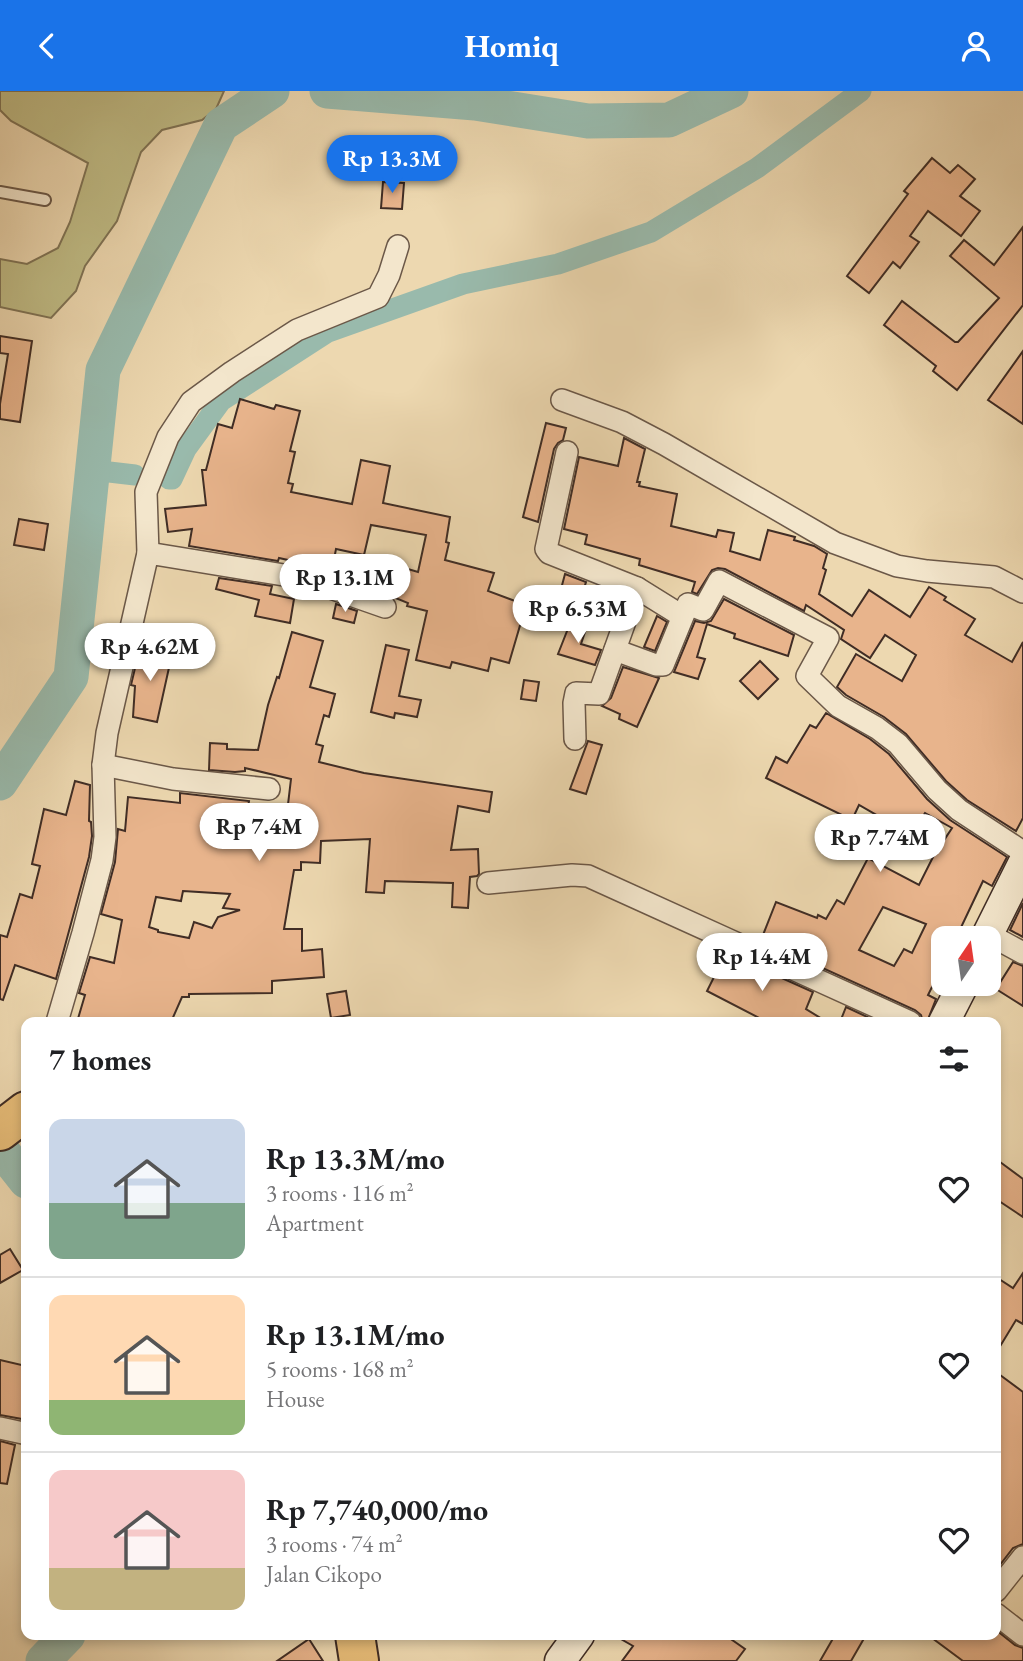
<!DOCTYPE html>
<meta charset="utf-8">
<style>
:root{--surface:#fff;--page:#f6f6f6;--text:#202124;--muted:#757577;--line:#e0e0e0;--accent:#1a73e8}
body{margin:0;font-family:"EB Garamond",serif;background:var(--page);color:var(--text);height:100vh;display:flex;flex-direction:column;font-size:26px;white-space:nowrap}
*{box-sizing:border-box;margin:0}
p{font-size:23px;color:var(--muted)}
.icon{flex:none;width:38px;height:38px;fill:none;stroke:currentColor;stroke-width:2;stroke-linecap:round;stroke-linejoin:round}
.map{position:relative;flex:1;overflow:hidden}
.details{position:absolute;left:21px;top:926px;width:980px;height:623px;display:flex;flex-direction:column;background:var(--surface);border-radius:14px;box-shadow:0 4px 10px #0003}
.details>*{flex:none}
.needle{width:46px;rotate:13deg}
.tools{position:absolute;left:931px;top:835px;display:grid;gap:14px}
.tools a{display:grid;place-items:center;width:70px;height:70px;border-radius:14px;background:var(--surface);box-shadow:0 4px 10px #0003;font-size:35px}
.price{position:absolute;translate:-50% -60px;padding:0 16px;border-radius:24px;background:#fff;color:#222;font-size:23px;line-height:46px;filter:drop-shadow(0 2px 4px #0008)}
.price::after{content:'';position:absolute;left:50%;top:42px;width:21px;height:16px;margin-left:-10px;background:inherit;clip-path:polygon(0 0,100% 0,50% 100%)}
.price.current{background:var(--accent);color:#fff}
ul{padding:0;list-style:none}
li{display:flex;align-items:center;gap:21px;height:175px;padding:0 28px}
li+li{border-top:2px solid var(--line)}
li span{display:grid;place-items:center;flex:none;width:196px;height:140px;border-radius:14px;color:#555}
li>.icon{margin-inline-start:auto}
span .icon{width:84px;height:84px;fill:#fffc;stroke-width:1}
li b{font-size:30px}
h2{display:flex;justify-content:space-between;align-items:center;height:84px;padding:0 28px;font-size:30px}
header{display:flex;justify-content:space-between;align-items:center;height:91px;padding:0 28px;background:var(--accent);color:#fff;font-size:32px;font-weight:700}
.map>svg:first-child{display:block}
.green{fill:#c0bc86;stroke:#807456;stroke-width:2}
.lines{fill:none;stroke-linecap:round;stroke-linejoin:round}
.canal{stroke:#99baac;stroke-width:21}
.river{stroke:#99baac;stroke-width:35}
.building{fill:#e8b48c;stroke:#402d25;stroke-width:2;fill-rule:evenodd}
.lane-casing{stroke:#6b5848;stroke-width:14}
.street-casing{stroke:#6b5848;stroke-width:24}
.secondary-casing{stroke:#402d25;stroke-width:33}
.highway-casing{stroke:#402d25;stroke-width:42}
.lane{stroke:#f3e6cc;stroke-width:10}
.street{stroke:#f3e6cc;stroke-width:21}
.secondary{stroke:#f3e6cc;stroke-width:30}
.highway{stroke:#e6bc78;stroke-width:38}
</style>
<header><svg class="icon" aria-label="back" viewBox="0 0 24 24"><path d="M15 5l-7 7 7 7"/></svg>Homiq<svg class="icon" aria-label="person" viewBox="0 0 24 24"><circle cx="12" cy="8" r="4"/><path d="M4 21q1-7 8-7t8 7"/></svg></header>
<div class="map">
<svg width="1023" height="1570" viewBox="0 0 1023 1570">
<rect width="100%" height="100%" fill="#edd8b0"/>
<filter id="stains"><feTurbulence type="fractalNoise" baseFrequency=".00286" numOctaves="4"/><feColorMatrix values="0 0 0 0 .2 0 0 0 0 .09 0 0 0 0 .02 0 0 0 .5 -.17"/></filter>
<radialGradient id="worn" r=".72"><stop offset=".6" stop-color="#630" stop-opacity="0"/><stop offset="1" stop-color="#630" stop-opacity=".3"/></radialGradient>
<polygon class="green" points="0,0 224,0 216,18 202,29 162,39 141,61 117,130 85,175 76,200 51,227 0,216 0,168 27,173 58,157 70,131 88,72 11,30 0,19"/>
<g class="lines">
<g class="canal">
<polyline points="92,379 135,384"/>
<polyline points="169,388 172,388 186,358 221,310 328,241 463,193 558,173 651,141 757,77 861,0"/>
</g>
<g class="river">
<polyline points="327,0 475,12 588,30 669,29 731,0"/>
<polyline points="0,692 71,586 103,279 221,34 272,0"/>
<polyline points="0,1057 26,1090"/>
<polyline points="43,1570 68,1544"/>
</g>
</g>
<g class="building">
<polygon points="932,67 950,82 958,74 975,88 960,105 980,120 961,145 928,120 910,145 919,151 900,177 893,171 869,202 847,185 908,103 904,100"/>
<polygon points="383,91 404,92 402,118 381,117"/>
<polygon points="1023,136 1023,214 957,299 933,280 936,275 884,234 902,210 955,251 958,251 999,207 950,165 964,149 994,174"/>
<polygon points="0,245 32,250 20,331 0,328 0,313 8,263 0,262"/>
<polygon points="1023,260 1023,333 988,309"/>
<polygon points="240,308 274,318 276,314 300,320 290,360 295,361 288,392 293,393 291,401 352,413 361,369 390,375 383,412 450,426 446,451 449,452 445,469 494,482 488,500 526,514 509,572 491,567 488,580 452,571 450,577 416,569 427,520 407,515 408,512 393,506 401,476 418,481 426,444 371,434 364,464 336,458 332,479 279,467 278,470 189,455 192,438 168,441 165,418 206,414 202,379 206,379 218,333 232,337"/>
<polygon points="546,332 566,337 563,349 558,352 554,358 538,431 523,426"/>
<polygon points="624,347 645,358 637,391 640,391 639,395 677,403 671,435 716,446 718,439 734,442 730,460 760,469 768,439 795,446 794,449 814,455 827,463 823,477 826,479 819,503 852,525 869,499 910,526 929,496 946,506 944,509 975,528 965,544 1012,571 1023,551 1023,727 1016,740 967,709 946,690 906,643 884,626 846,604 837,596 856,563 902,590 916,564 885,544 870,567 841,548 844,539 806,514 804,520 725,478 718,477 712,479 697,503 692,501 695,491 639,474 640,468 585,453 587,444 564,438 579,366 618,375"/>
<polygon points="19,428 48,433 44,459 14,454"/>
<polygon points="565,483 586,491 582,504 561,498"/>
<polygon points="219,487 272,495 270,503 294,508 290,532 255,525 259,509 216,498"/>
<polygon points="724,508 794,544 788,565 734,547 735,543 707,533 697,566 705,568 698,588 674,581 695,530 704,532 711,530"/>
<polygon points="336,513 357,520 354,532 333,527"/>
<polygon points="657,525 667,531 655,560 644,556"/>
<polygon points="571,530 587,535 581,553 601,559 595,574 558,563"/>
<path d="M292,541L323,550L310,596L335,603L329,626L324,624L316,653L323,655L319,671L364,682L492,701L489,721L458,715L451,759L478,758L479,783L477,785L470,786L468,817L452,816L453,792L385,790L384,802L366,801L370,748L321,750L320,772L301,771V779H294L284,838H302V860L322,858L324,886L272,890V902L189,903V906H182L171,931H77L85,904L79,902L90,866L114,872L122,829L101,823L115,771L118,738L125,740L128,706L180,712V702L249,710L244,740L284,747L291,688L245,677V680L235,681L209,679L210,652L227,653V658L258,659L268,614L277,586L279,587ZM183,800L230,803L223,817L240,819L218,826L212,837L194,831L189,847L158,841V839L149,836L156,806L181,810Z"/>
<polygon points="386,554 409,559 399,605 421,609 417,626 395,622 394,627 371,621"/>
<polygon points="140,556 172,563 157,631 133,626 135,595 131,594"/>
<polygon points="760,570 778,588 758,608 740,590"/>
<polygon points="623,576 659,587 637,636 619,628 620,623 602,615 611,607"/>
<polygon points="524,589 539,591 536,610 521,608"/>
<path d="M826,622L870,648L889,663L927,708L950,729L1007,766L992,795L983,790L956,847H943V874L928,904L936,908L927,931H923L921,924L915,919L761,849L776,811L817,827L818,824L826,828L837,809L844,813L868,767L919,794L933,766L952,737L925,722L907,749L889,739L892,733L859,714L852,729L766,687L776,666L787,672L810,634L816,637ZM883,816L926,833L912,862L904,858L894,875L859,859Z"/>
<polygon points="588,650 602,654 586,703 570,698"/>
<polygon points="75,690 90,694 89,730 91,731 92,745 89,766 56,888 15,874 3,909 0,908 0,844 7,846 20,803 32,807 40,775 32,773 44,718 66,724"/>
<polygon points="1023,812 1023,846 1010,839"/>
<polygon points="726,862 813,901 806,918 827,931 767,931 707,900"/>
<polygon points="1013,871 1023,875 1023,915 996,898"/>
<polygon points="346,900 350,924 331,927 327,903"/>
<polygon points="846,916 878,931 840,931"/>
<polygon points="996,1068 1023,1088 1023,1126 996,1108"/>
<polygon points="10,1158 23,1179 0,1192 0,1164"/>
<polygon points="1023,1182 1023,1233 1016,1229 996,1262 996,1186 1013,1197"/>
<polygon points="0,1269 26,1275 26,1306 22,1328 0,1324"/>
<polygon points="996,1281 1023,1301 1023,1453 1013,1457 996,1479"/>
<polygon points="0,1350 15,1354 7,1393 0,1392"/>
<polygon points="996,1539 1015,1554 1023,1557 1023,1570 963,1570 928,1544 996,1544"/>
<polygon points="614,1544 725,1544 745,1558 736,1570 622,1570 633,1555"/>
<polygon points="835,1544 866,1544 851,1570 820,1570"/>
<polygon points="309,1548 323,1570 277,1570"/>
</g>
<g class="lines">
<g class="lane-casing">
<polyline id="lane" points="0,101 45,109"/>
</g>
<g class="street-casing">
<g id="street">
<polyline points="562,309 622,331 664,353 835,452 897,475 927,480 994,486 1023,501"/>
<polyline points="567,361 546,458 549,462 637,497"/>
<polyline points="148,462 146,401 168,346 191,311 232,281 297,239 378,206 389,184 398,155"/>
<polyline points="615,559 656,574 663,574 688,513 703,519 719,490 828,547 807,585 838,615 877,637 898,653 937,699 959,719 1023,761"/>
<polyline points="575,648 574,612 576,602 599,603 637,497 682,525"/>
<polyline points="103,674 173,688 269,698"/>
<polyline points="488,792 572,784 588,785 910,931"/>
<polyline points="988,843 1023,862"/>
<polyline points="57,931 83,842 102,769 105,746 103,674 107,642 148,462 302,487 385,516"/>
<polyline points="0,1337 23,1342"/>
<polyline points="996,1500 1023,1466"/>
<polyline points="996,1523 1023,1544"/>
</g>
</g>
<g class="secondary-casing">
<g id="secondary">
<polyline points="986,847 1023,773"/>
<polyline points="944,931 964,892"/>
<polyline points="560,1570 579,1544"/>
</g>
</g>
<g class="highway-casing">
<g id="highway">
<polyline points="0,1040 26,1020"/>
<polyline points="355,1544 359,1570"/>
</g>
</g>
<use href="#lane" class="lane"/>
<use href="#street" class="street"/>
<use href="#secondary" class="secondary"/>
<use href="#highway" class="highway"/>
</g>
<rect width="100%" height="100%" filter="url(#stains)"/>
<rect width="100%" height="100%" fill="url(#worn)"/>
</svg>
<div class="tools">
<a><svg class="needle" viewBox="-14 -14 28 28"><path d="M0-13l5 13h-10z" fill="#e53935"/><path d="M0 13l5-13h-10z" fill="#757577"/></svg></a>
</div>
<b class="price current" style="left:392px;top:104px">Rp 13.3M</b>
<b class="price" style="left:345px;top:523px">Rp 13.1M</b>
<b class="price" style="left:578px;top:554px">Rp 6.53M</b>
<b class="price" style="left:150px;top:592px">Rp 4.62M</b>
<b class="price" style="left:259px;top:772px">Rp 7.4M</b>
<b class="price" style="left:880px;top:783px">Rp 7.74M</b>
<b class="price" style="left:762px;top:902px">Rp 14.4M</b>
<section class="details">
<h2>7 homes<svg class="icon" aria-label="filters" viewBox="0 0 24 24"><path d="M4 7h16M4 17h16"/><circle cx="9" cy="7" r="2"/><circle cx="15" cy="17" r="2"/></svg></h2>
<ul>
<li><span style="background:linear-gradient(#c9d6e8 60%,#7fa58c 0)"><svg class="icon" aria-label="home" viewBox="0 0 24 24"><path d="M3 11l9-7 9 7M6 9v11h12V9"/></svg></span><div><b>Rp 13.3M/mo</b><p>3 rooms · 116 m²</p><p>Apartment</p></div><svg class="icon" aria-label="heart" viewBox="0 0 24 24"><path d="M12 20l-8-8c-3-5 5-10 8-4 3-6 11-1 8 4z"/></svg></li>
<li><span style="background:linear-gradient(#ffd9b3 75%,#8fb573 0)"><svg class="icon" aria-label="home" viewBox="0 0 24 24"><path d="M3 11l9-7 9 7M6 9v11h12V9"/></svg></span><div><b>Rp 13.1M/mo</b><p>5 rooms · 168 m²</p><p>House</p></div><svg class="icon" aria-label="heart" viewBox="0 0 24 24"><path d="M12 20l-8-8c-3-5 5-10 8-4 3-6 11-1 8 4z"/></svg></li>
<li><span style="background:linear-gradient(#f6c9c9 70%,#c2b280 0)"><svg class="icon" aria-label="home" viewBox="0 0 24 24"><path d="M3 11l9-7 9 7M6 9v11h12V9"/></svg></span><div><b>Rp 7,740,000/mo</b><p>3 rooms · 74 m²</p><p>Jalan Cikopo</p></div><svg class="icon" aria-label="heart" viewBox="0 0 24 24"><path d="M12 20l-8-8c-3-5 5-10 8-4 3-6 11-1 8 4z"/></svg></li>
</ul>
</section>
</div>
